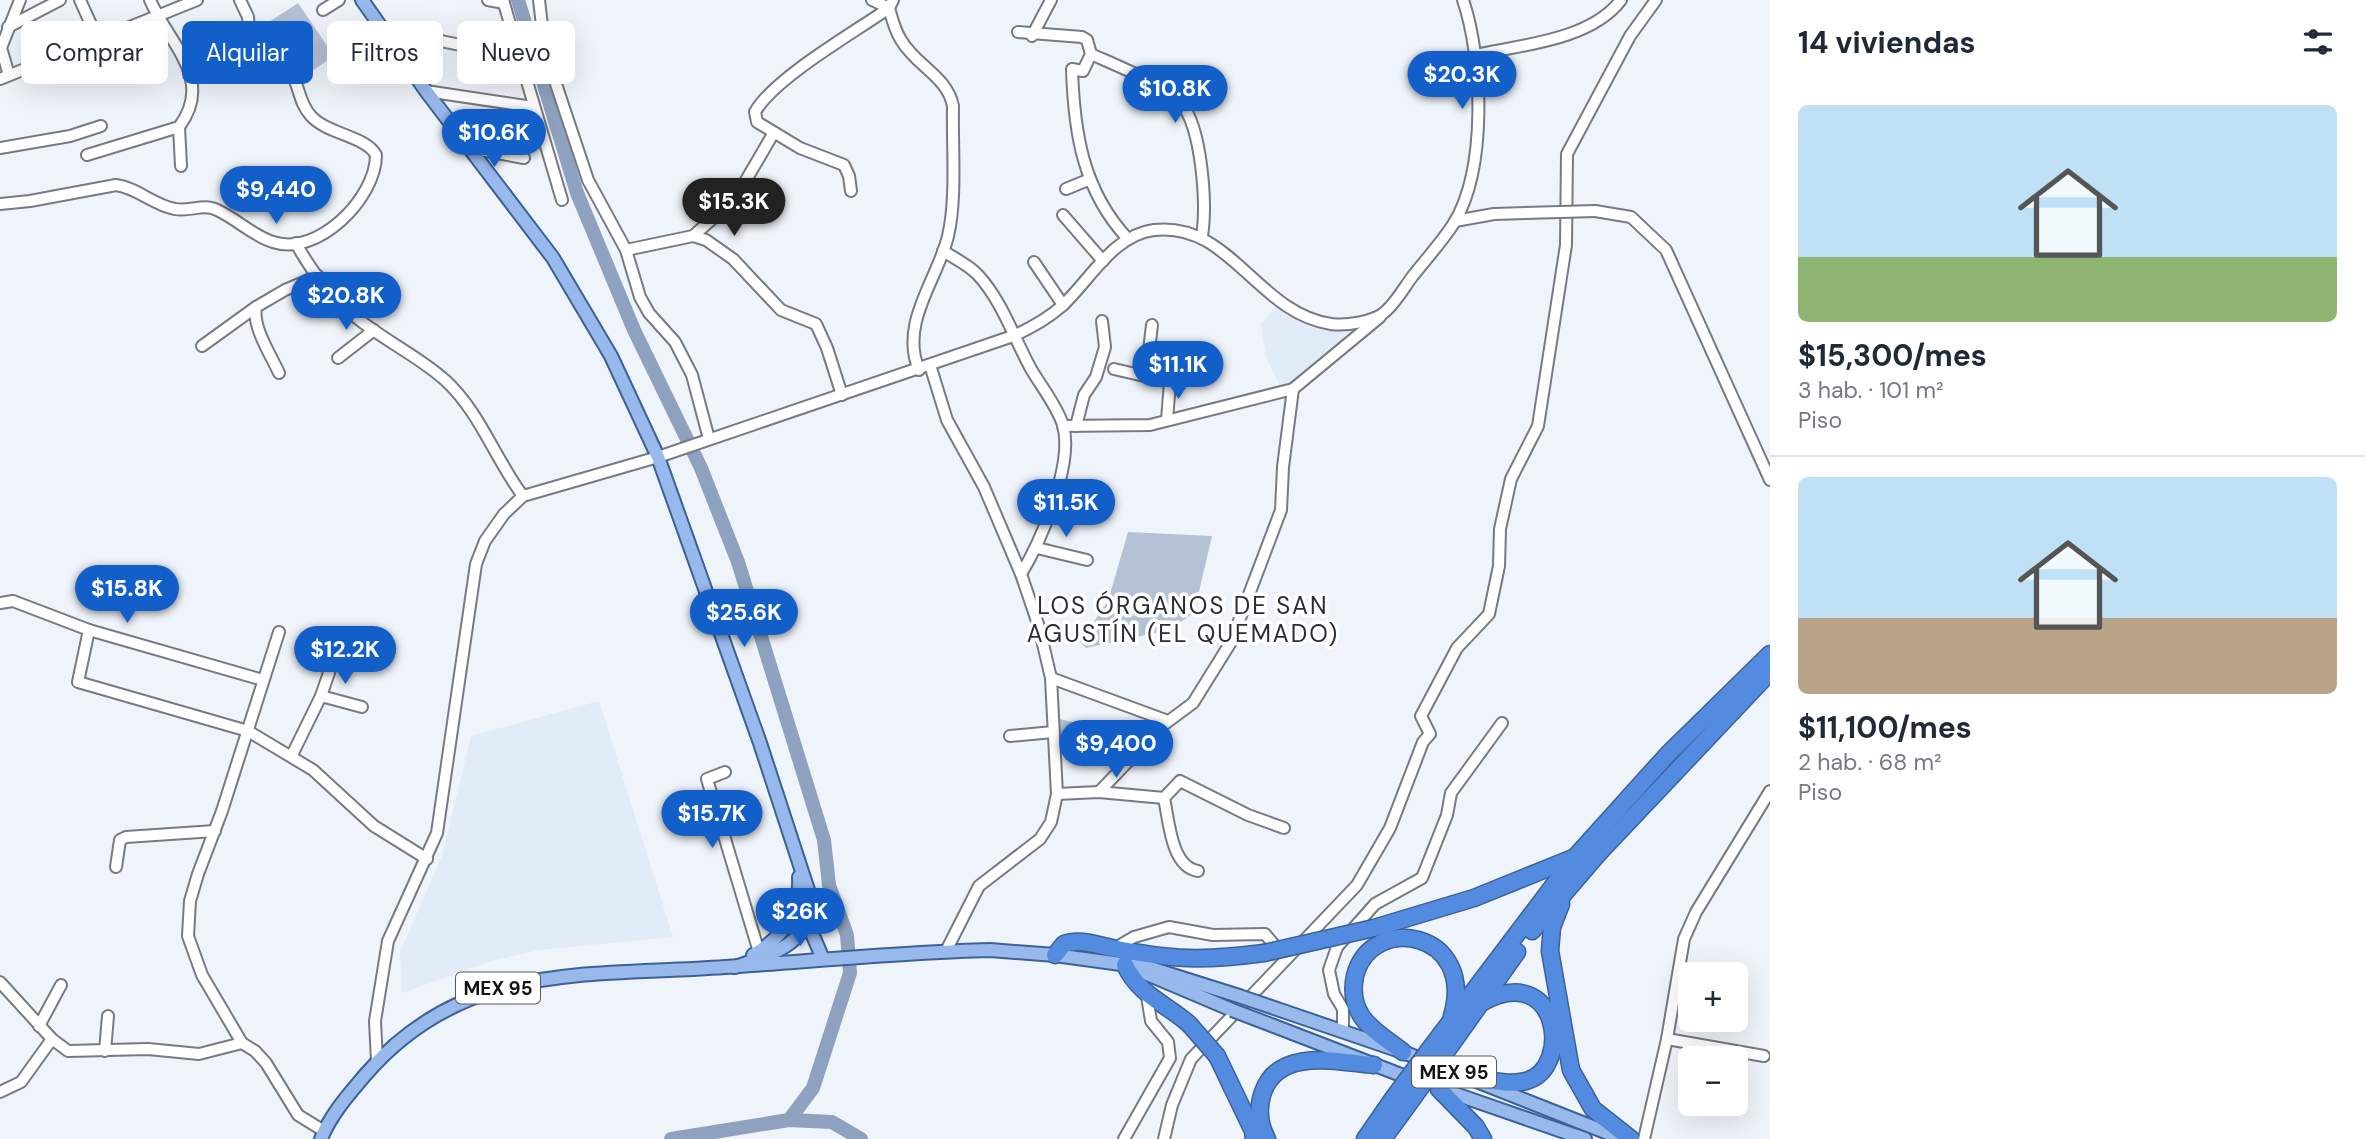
<!DOCTYPE html>
<html lang="es">
<meta charset="utf-8">
<style>
:root{--surface:#fff;--page:#f2f2f3;--text:#1f2937;--muted:#747a83;--line:#e0e1e3;--accent:#125fca}
body{margin:0;font-family:"DM Sans",sans-serif;background:var(--page);color:var(--text);height:100vh;display:flex;flex-direction:column;font-size:26px;white-space:nowrap}
*{box-sizing:border-box;margin:0}
p{font-size:23px;color:var(--muted)}
.icon{flex:none;width:38px;height:38px;fill:none;stroke:currentColor;stroke-width:2;stroke-linecap:round;stroke-linejoin:round}
.map{position:relative;flex:1;overflow:hidden}
.side{display:flex;flex-direction:column;background:var(--surface);width:595px}
.side>*{flex:none}
.hud{position:absolute;left:21px;top:21px;width:665px;height:63px;display:flex;gap:14px}
.buttons{position:absolute;left:1678px;top:962px;display:grid;gap:14px}
.buttons a{display:grid;place-items:center;width:70px;height:70px;border-radius:10px;background:var(--surface);box-shadow:0 7px 28px #0002;font-size:35px}
.price{position:absolute;translate:-50% -60px;padding:0 16px;border-radius:24px;background:var(--accent);color:#fff;font-size:23px;line-height:46px;filter:drop-shadow(0 2px 4px #0008)}
.price::after{content:'';position:absolute;left:50%;top:42px;width:21px;height:16px;margin-left:-10px;background:inherit;clip-path:polygon(0 0,100% 0,50% 100%)}
.price.on{background:#222;color:#fff}
ul{padding:0;list-style:none}
li{display:grid;align-content:center;gap:14px;height:371px;padding:0 28px}
li+li{border-top:2px solid var(--line)}
li span{display:grid;place-items:center;height:217px;border-radius:10px;color:#555}
li>.icon{margin-inline-start:auto}
span .icon{width:126px;height:126px;fill:#fffc;stroke-width:1}
li b{font-size:30px}
h2{display:flex;justify-content:space-between;align-items:center;height:84px;padding:0 28px;font-size:30px}
.tag{padding:0 24px;border-radius:10px;background:var(--surface);box-shadow:0 7px 28px #0002;font-size:24px;line-height:63px}
.tag.on{background:var(--accent);color:#fff}
main{display:flex;flex:1;min-height:0}
.map>svg:first-child{display:block}
.built{fill:#e2ebf8}
.green{fill:#b5c2d6}
.lines{fill:none;stroke-linecap:round;stroke-linejoin:round}
.river{stroke:#8ea2c0;stroke-width:14}
.minor-casing{stroke:#777a80;stroke-width:14}
.major-casing{stroke:#3c6199;stroke-width:16}
.highway-casing{stroke:#3c6199;stroke-width:19}
.minor{stroke:#fff;stroke-width:10}
.major{stroke:#98b9ec;stroke-width:12}
.highway{stroke:#538be0;stroke-width:16}
.minor-bridge-casing{stroke:#777a80;stroke-width:14;stroke-linecap:butt}
.major-bridge-casing{stroke:#3c6199;stroke-width:16;stroke-linecap:butt}
.highway-bridge-casing{stroke:#3c6199;stroke-width:19;stroke-linecap:butt}
.minor-bridge{stroke:#fff;stroke-width:10}
.major-bridge{stroke:#98b9ec;stroke-width:12}
.highway-bridge{stroke:#538be0;stroke-width:16}
.labels{text-anchor:middle;stroke-width:7;stroke-linejoin:round;paint-order:stroke}
.shield{fill:#fff;stroke:#585a5b;stroke-width:2}
.shield-label{font-size:19px;font-weight:bold;fill:#111315}
.quarter-label{font-size:24px;letter-spacing:2px;fill:#2a2d32;stroke:#fff}
</style>
<main>
<div class="map">
<svg width="1770" height="1139" viewBox="0 0 1770 1139">
<rect width="100%" height="100%" fill="#eff4fa"/>
<g class="built">
<polygon points="1279,304 1358,332 1292,387 1281,388 1266,357 1261,324"/>
<polygon points="599,701 673,937 539,950 491,961 402,993 400,952 442,856 471,736"/>
</g>
<g class="green">
<polygon points="298,3 334,56 305,76 269,22"/>
<polygon points="1128,532 1212,536 1194,613 1169,630 1086,648 1080,642 1108,601"/>
<polygon points="1055,718 1095,727 1091,750 1054,742"/>
</g>
<g class="lines">
<g class="river">
<polyline points="518,0 577,193 634,330 701,468 738,562 824,840 829,885 847,935 850,973 813,1088 789,1120"/>
<polyline points="671,1139 789,1120 832,1122 861,1139"/>
</g>
<g class="minor-casing">
<g id="minor">
<polyline points="80,0 98,40"/>
<polyline points="488,0 504,3"/>
<polyline points="503,0 562,200"/>
<polyline points="539,0 545,51 588,180 626,250 640,297 649,313 675,342 692,375 709,439"/>
<path d="M872,0L889,8C892,19 895,31 901,40C916,66 947,76 953,106C952,146 957,198 948,236C938,279 899,323 919,370"/>
<polyline points="323,10 339,0"/>
<polyline points="8,27 60,0"/>
<polyline points="382,29 519,57"/>
<path d="M1018,32L1082,37L1087,40L1091,54L1083,71L1072,69C1074,133 1083,191 1128,239"/>
<polyline points="1032,36 1051,0"/>
<path d="M1091,54C1113,64 1166,85 1181,103C1202,128 1207,204 1202,236"/>
<path d="M1475,55C1521,45 1591,40 1621,0"/>
<polyline points="188,68 249,28 248,17 240,0"/>
<polyline points="9,75 1,48 20,0"/>
<polyline points="0,79 197,0"/>
<polyline points="426,91 533,107"/>
<polyline points="179,127 181,166"/>
<polyline points="0,148 70,136 101,126"/>
<polyline points="469,148 524,158"/>
<path d="M87,155L179,127C215,79 169,44 150,0"/>
<polyline points="1066,189 1088,180"/>
<path d="M851,191L849,176L844,165L800,148L757,122L755,112C774,78 855,32 889,8L893,0"/>
<path d="M0,204L30,201L116,185C138,188 153,205 175,209C189,212 204,203 217,210C237,219 253,236 273,242C318,257 376,198 376,155C366,136 327,134 311,116C301,105 300,93 295,81C285,57 271,42 249,28"/>
<polyline points="1595,211 1631,217 1666,250 1770,480"/>
<polyline points="1063,215 1103,261"/>
<polyline points="1455,221 1494,214 1560,212"/>
<polyline points="693,236 735,199 773,134"/>
<path d="M296,243C310,270 333,299 357,318C385,341 418,356 445,380C480,412 495,459 523,496"/>
<polyline points="626,250 693,236 706,240 733,259 781,310 816,324 827,348 842,395"/>
<path d="M943,251C954,258 969,265 978,275C1002,301 1014,338 1031,369C1041,386 1057,406 1063,425C1074,464 1041,541 1021,574"/>
<polyline points="1034,262 1063,305"/>
<polyline points="202,346 256,307"/>
<polyline points="338,358 374,330"/>
<polyline points="930,365 947,420 984,487 1021,574 1039,627 1051,678 1057,794 1051,822 1040,839 979,886 946,951"/>
<polyline points="1114,369 1170,382 1167,420"/>
<path d="M279,373C271,355 252,327 256,307L285,290L318,276"/>
<polyline points="1146,376 1152,325"/>
<polyline points="1063,426 1150,425 1293,389"/>
<polyline points="1076,426 1084,395 1096,377 1105,347 1102,321"/>
<polyline points="1037,548 1087,560"/>
<polyline points="0,603 13,601 89,630 263,680"/>
<polyline points="89,630 78,682 248,731 313,770 374,826 427,859"/>
<polyline points="279,632 222,811 198,874 190,901 188,936 202,975 242,1043 255,1051 266,1063 298,1115 324,1131"/>
<polyline points="1051,678 1168,721"/>
<polyline points="321,696 362,707"/>
<polyline points="1010,736 1053,732"/>
<polyline points="292,755 321,696 342,635"/>
<polyline points="725,772 707,779 759,952"/>
<polyline points="1099,792 1162,726 1193,703 1231,642 1281,510 1283,467 1293,389 1380,317"/>
<polyline points="1057,794 1099,792 1164,798"/>
<polyline points="116,867 120,840 126,837 215,831"/>
<path d="M1198,871C1171,867 1169,821 1164,798L1180,781L1248,815L1284,828"/>
<polyline points="1115,948 1134,937 1169,927 1213,935 1265,934 1282,954"/>
<polyline points="0,982 52,1039 68,1051 148,1049 199,1054 242,1043"/>
<polyline points="39,1026 61,985"/>
<polyline points="1343,1032 1343,1009 1334,994 1329,970 1337,947 1375,904 1422,878 1447,815 1451,793 1502,723"/>
<polyline points="1667,1039 1764,1056"/>
<polyline points="105,1051 108,1016"/>
<path d="M377,1061L375,1021L388,941L437,833L476,564L485,541L504,514L523,496L658,457L1013,336C1031,328 1047,319 1062,306C1090,280 1113,235 1154,230C1230,221 1257,313 1331,324C1345,326 1375,322 1386,311C1396,302 1404,288 1412,277C1426,259 1442,242 1454,223C1487,168 1483,59 1463,0"/>
<polyline points="0,1092 21,1082 52,1039"/>
<polyline points="1124,1139 1170,1058 1168,1042 1151,1021 1147,996"/>
<polyline points="1164,1139 1172,1105 1191,1059 1357,885 1390,828 1423,742 1430,734 1421,716 1457,648 1489,614 1499,566 1500,529 1511,479 1538,426 1566,245 1567,154 1630,36 1656,0"/>
<polyline points="1644,1139 1667,1039 1684,939 1696,912 1770,791"/>
</g>
</g>
<g class="major-casing">
<g id="major">
<path d="M362,0L426,91L553,258L611,356L658,457L760,743L810,896C814,943 773,954 735,967"/>
<polyline points="808,924 823,959"/>
<path d="M753,955C783,937 801,913 799,877"/>
<polyline points="1140,971 1232,1010"/>
<polyline points="1283,1011 1403,1052 1623,1139"/>
<polyline points="1274,1026 1414,1080"/>
<polyline points="1441,1089 1585,1139"/>
<path d="M321,1139C330,1115 350,1093 366,1074C465,960 589,977 725,967C814,961 902,952 990,950L1055,955L1150,968L1239,996"/>
</g>
</g>
<g class="highway-casing">
<g id="highway">
<polyline points="1561,904 1552,927 1550,951 1571,1070 1593,1109 1631,1139"/>
<polyline points="1374,928 1474,898 1573,858"/>
<polyline points="1532,931 1597,855 1770,672"/>
<path d="M1055,955L1064,944C1079,938 1097,945 1112,948C1172,960 1203,961 1264,953"/>
<path d="M1125,965C1139,995 1165,1003 1189,1024"/>
<polyline points="1429,1050 1575,857 1668,754 1770,654"/>
<path d="M1403,1052C1389,1041 1372,1031 1362,1017C1354,1005 1352,990 1355,976C1371,912 1477,931 1452,1016"/>
<polyline points="1217,1056 1253,1131 1254,1139"/>
<polyline points="1441,1059 1517,952"/>
<path d="M1466,1077C1485,1079 1508,1086 1526,1081C1573,1069 1560,959 1481,1003"/>
<polyline points="1439,1089 1476,1127 1483,1139"/>
<path d="M1267,1139C1259,1124 1257,1109 1263,1092C1279,1047 1338,1062 1374,1065"/>
<polyline points="1365,1139 1392,1100"/>
<polyline points="1383,1139 1405,1109"/>
</g>
</g>
<use href="#minor" class="minor"/>
<use href="#major" class="major"/>
<use href="#highway" class="highway"/>
<g class="minor-bridge-casing">
<polyline id="minor-bridge" points="1560,212 1595,211"/>
</g>
<g class="major-bridge-casing">
<g id="major-bridge">
<polyline points="1239,996 1283,1011"/>
<polyline points="1232,1010 1274,1026"/>
</g>
</g>
<g class="highway-bridge-casing">
<g id="highway-bridge">
<polyline points="1264,953 1374,928"/>
<polyline points="1189,1024 1217,1056"/>
<polyline points="1392,1100 1429,1050"/>
<polyline points="1405,1109 1441,1059"/>
</g>
</g>
<use href="#minor-bridge" class="minor-bridge"/>
<use href="#major-bridge" class="major-bridge"/>
<use href="#highway-bridge" class="highway-bridge"/>
</g>
<g class="labels">
<g class="shield">
<rect x="456" y="972.5" width="84" height="31" rx="5"/>
<rect x="1412" y="1056.5" width="84" height="31" rx="5"/>
</g>
<g class="shield-label">
<text x="498" y="995">MEX 95</text>
<text x="1454" y="1079">MEX 95</text>
</g>
<g class="quarter-label">
<text x="1183" y="614">LOS ÓRGANOS DE SAN<tspan x="1183" dy="28">AGUSTÍN (EL QUEMADO)</tspan></text>
</g>
</g>
</svg>
<div class="buttons">
<a>+</a>
<a>−</a>
</div>
<b class="price" style="left:1462px;top:111px">$20.3K</b>
<b class="price" style="left:1175px;top:125px">$10.8K</b>
<b class="price" style="left:494px;top:169px">$10.6K</b>
<b class="price" style="left:276px;top:226px">$9,440</b>
<b class="price on" style="left:734px;top:238px">$15.3K</b>
<b class="price" style="left:346px;top:332px">$20.8K</b>
<b class="price" style="left:1178px;top:401px">$11.1K</b>
<b class="price" style="left:1066px;top:539px">$11.5K</b>
<b class="price" style="left:127px;top:625px">$15.8K</b>
<b class="price" style="left:744px;top:649px">$25.6K</b>
<b class="price" style="left:345px;top:686px">$12.2K</b>
<b class="price" style="left:1116px;top:780px">$9,400</b>
<b class="price" style="left:712px;top:850px">$15.7K</b>
<b class="price" style="left:800px;top:948px">$26K</b>
<div class="hud">
<a class="tag">Comprar</a>
<a class="tag on">Alquilar</a>
<a class="tag">Filtros</a>
<a class="tag">Nuevo</a>
</div>
</div>
<section class="side">
<h2>14 viviendas<svg class="icon" aria-label="filters" viewBox="0 0 24 24"><path d="M4 7h16M4 17h16"/><circle cx="9" cy="7" r="2"/><circle cx="15" cy="17" r="2"/></svg></h2>
<ul>
<li><span style="background:linear-gradient(#bfe0f5 70%,#8fb573 0)"><svg class="icon" aria-label="home" viewBox="0 0 24 24"><path d="M3 11l9-7 9 7M6 9v11h12V9"/></svg></span><div><b>$15,300/mes</b><p>3 hab. · 101 m²</p><p>Piso</p></div></li>
<li><span style="background:linear-gradient(#bfe0f5 65%,#b9a48a 0)"><svg class="icon" aria-label="home" viewBox="0 0 24 24"><path d="M3 11l9-7 9 7M6 9v11h12V9"/></svg></span><div><b>$11,100/mes</b><p>2 hab. · 68 m²</p><p>Piso</p></div></li>
</ul>
</section>
</main>
